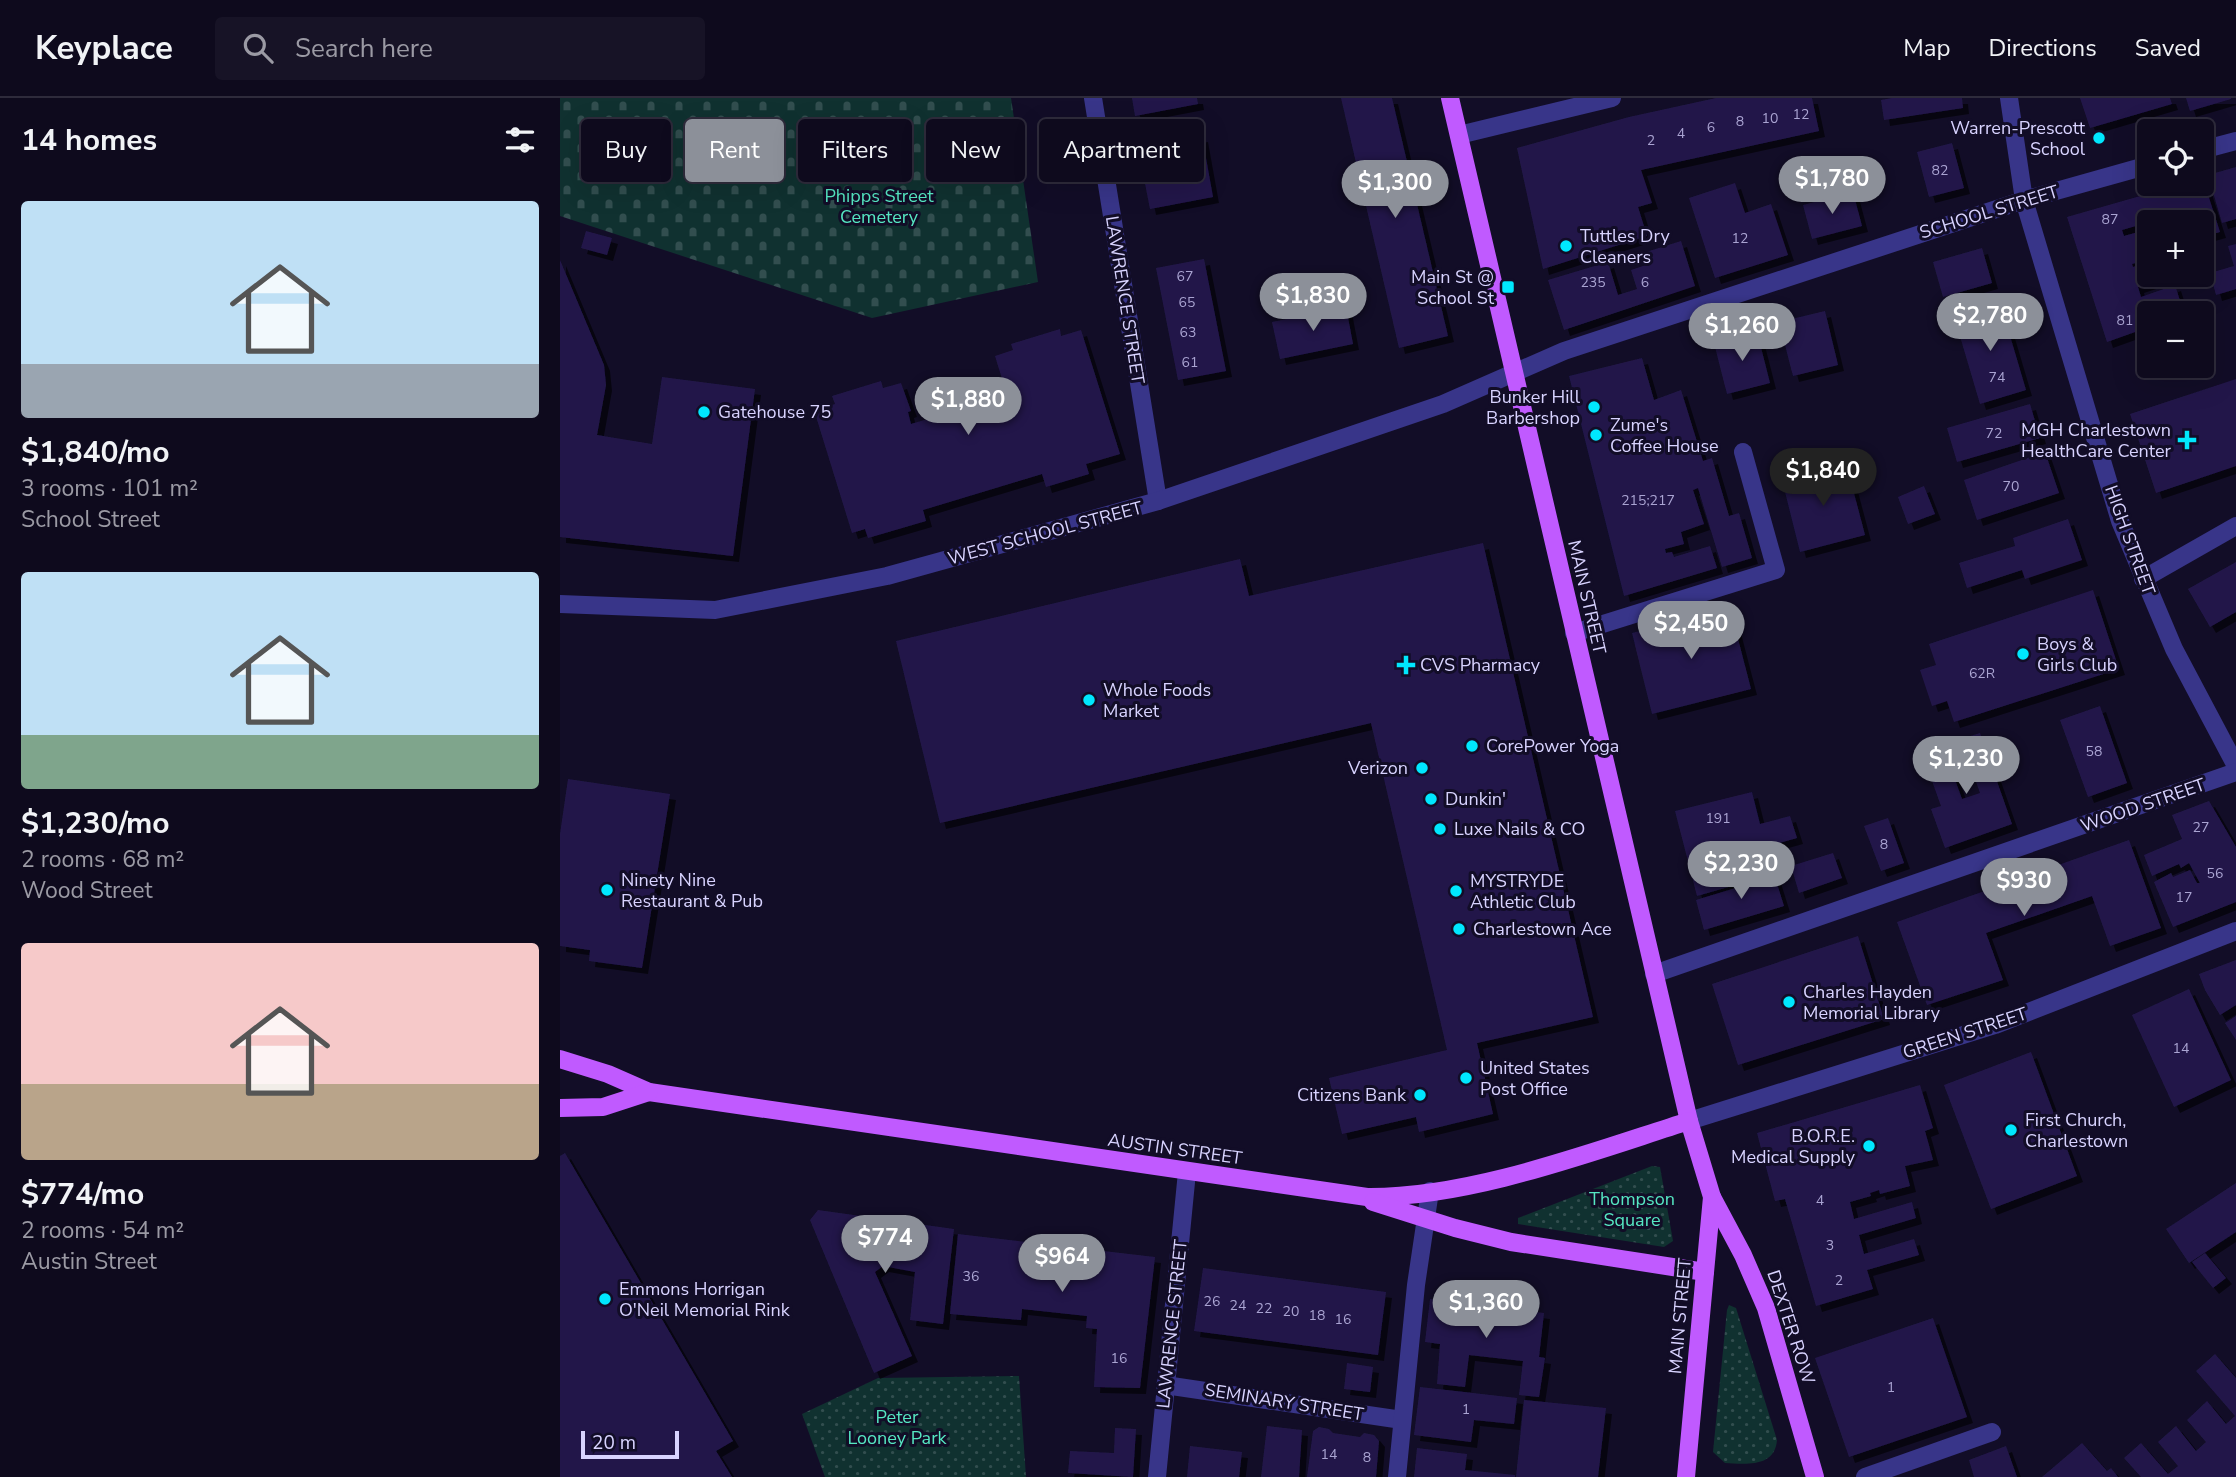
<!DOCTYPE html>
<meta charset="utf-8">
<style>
:root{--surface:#0e0a1d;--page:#171326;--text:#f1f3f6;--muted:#9b9aa4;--line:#2e2b3b;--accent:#8c9099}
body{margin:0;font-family:"Nunito Sans",sans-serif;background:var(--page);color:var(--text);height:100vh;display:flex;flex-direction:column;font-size:26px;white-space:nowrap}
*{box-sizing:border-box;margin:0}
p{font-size:23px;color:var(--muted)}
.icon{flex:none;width:38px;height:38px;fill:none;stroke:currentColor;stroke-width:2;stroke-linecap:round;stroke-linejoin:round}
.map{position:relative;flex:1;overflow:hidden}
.sheet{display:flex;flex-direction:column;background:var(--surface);width:560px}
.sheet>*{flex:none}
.top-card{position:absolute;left:21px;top:21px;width:665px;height:63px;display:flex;gap:14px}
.buttons{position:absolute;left:1577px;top:21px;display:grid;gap:14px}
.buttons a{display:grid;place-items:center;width:77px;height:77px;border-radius:7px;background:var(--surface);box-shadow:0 7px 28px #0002,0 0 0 2px var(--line);font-size:35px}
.scale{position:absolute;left:21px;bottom:18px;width:98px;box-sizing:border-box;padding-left:7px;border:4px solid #d8d3ff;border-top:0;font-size:19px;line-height:24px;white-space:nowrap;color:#d8d3ff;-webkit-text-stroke:5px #120d27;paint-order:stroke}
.price{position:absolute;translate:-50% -60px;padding:0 16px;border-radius:24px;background:var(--accent);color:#fff;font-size:23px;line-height:46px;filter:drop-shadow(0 2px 4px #0008)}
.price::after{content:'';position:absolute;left:50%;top:42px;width:21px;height:16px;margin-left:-10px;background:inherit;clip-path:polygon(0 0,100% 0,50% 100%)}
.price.selected{background:#222;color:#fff}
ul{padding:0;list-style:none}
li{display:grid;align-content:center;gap:14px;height:371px;padding:0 21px}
li span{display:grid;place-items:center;height:217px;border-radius:7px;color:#555}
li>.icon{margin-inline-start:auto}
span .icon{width:126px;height:126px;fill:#fffc;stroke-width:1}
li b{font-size:30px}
h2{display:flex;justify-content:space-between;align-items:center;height:84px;padding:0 21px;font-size:30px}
.chip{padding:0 24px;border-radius:7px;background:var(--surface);box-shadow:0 7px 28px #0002,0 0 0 2px var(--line);font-size:24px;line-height:63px}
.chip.selected{background:var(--accent);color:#fff}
header{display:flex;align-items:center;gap:42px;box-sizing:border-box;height:98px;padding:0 35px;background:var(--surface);border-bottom:2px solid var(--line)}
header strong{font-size:33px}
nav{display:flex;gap:38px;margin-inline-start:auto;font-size:24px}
.search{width:490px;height:63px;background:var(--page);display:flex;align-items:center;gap:18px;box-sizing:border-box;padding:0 24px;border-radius:7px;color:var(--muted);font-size:26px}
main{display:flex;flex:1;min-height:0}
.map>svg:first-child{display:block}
.cemetery{fill:url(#cemetery-stones)}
.park{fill:url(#park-dots)}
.building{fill:#221849;filter:url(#shadow)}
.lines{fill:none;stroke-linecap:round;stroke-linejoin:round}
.minor{stroke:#383589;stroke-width:18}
.major{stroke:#c05aff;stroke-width:18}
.poi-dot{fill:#00e7fe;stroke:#120d27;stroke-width:2.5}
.labels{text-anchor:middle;stroke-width:6;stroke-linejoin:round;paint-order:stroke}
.number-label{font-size:14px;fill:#aaa4d2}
.poi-label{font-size:18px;fill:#d8d3ff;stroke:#120d27;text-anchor:start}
.park-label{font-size:18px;fill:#56e8c3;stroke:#120d27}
.street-label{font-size:18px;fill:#d8d3ff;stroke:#120d27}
</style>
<header>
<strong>Keyplace</strong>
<div class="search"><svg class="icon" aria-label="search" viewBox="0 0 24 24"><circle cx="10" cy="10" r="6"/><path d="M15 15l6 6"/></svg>Search here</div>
<nav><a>Map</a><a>Directions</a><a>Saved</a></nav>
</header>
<main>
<section class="sheet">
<h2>14 homes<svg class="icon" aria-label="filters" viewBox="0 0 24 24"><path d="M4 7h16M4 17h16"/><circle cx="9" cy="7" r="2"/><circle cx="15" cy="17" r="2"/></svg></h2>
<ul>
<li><span style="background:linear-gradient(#bfe0f5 75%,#9aa5b1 0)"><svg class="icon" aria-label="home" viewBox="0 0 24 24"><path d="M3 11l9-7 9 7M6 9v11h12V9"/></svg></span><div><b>$1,840/mo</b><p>3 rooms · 101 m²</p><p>School Street</p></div></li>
<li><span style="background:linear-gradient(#bfe0f5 75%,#7fa58c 0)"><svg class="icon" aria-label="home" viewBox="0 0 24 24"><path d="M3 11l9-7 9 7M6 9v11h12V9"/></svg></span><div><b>$1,230/mo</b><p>2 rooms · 68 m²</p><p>Wood Street</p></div></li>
<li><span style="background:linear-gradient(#f6c9c9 65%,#b9a48a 0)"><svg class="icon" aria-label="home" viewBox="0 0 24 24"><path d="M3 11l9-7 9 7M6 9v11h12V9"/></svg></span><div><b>$774/mo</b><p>2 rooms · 54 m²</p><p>Austin Street</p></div></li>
</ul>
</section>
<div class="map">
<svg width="1676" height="1379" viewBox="0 0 1676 1379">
<defs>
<pattern id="cemetery-stones" width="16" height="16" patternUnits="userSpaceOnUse" patternTransform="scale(1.75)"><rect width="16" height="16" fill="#103130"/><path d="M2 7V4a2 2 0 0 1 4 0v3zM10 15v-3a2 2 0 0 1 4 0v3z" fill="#324e4f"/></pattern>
<pattern id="park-dots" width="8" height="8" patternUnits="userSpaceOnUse" patternTransform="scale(1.75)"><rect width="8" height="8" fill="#103130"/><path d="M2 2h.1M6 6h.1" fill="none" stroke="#324e4f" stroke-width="1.8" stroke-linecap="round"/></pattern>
<filter id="shadow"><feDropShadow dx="6" dy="6" stdDeviation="0" flood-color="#0009"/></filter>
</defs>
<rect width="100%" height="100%" fill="#120d27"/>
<polygon class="cemetery" points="0,0 451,0 478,184 312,220 0,118"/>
<g class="park">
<polygon points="1092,1068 1100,1069 1113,1143 1104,1149 958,1126 958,1120"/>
<path d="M1169,1207L1176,1210L1217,1342C1215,1370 1185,1366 1165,1365L1153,1354L1167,1212Z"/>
<polygon points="459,1278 466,1379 265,1379 242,1316 318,1280"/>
</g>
<g class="building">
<polygon points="572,0 637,0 638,6 575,18"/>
<polygon points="781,0 832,0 888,238 839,250"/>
<polygon points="1156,0 1252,0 1259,33 1081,72 1092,105 1078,109 1087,138 983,171 957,50 1069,19"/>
<polygon points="1332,0 1402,0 1403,10 1324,22 1321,2"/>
<polygon points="1520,0 1610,0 1612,6 1530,30"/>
<polygon points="1626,0 1671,0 1671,1 1630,13"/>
<polygon points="642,38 653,99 590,111 578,50"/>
<polygon points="1392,45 1404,90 1369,99 1357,54"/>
<polygon points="1676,69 1676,121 1662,125 1648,77"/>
<polygon points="1642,78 1660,134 1642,139 1642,124 1607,124 1604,111 1591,115 1593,123 1562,132 1564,138 1589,131 1589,161 1572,166 1573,169 1589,164 1589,177 1615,177 1578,189 1581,199 1615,187 1622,209 1606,215 1589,215 1589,229 1547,244 1507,119 1622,86 1642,86"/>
<polygon points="1175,85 1185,115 1211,106 1228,157 1155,180 1129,100"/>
<polygon points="1293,94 1302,128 1252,141 1243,107"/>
<polygon points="26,133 52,140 47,157 21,150"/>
<polygon points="1121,143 1135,188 1004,232 988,182 1048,164 1058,197 1077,191 1071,172 1086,167 1083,155"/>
<polygon points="1676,146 1676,191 1656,197 1650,175 1674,168 1668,148"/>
<polygon points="1422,150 1432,185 1383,199 1373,164"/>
<polygon points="644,161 666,273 618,282 596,170"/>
<polygon points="0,162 44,267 46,287 37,337 92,346 102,279 195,291 173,458 0,439"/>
<polygon points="1440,204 1466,292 1420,306 1394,218"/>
<polygon points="786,209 793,246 720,261 712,224"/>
<polygon points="1265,213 1278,267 1233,278 1219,224"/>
<polygon points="500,231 501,238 521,232 560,356 526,366 529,376 486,389 482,376 363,412 366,423 308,440 305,431 292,435 254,312 275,306 272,298 321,283 323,290 341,285 351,313 348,314 351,326 447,297 435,258 453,252 451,246"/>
<polygon points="1197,234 1210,285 1167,296 1154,245"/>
<polygon points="1082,260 1094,302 1121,292 1143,363 1152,360 1169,418 1179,415 1192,460 1162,469 1138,390 1133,392 1144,426 1121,434 1124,446 1105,451 1106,455 1112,454 1114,459 1150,448 1157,470 1064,498 1009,278"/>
<polygon points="1676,281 1676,368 1596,395 1570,316"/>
<polygon points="1470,306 1480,340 1397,364 1387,330"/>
<polygon points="1485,354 1499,395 1417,422 1404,382"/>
<polygon points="1286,365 1305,437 1240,454 1222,382"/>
<polygon points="1364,388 1375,416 1348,426 1338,399"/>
<polygon points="1508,421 1522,462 1465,481 1462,472 1407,490 1399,465 1455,448 1453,440"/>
<polygon points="923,445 1033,919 917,945 933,1016 859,1034 856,1019 782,1036 769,980 887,952 811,625 380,725 336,543 680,461 689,498"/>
<polygon points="1676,464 1676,514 1650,529 1628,491"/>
<polygon points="1533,492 1559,571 1394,624 1387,603 1372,608 1360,572 1376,567 1369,546"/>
<polygon points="1170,510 1191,591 1092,616 1072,535"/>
<polygon points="1540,608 1567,685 1528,699 1500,622"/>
<polygon points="1420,635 1452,726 1385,750 1371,711 1381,708 1362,655 1383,648 1402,701 1420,695 1401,641"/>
<polygon points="8,681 110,696 82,870 29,863 30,852 0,848 0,736"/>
<polygon points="1192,694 1200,726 1230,718 1237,740 1212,747 1214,752 1206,754 1209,765 1182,772 1186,784 1137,798 1115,713"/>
<polygon points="1649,703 1676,749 1676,804 1613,829 1594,784 1611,775 1613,779 1630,772 1637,785 1640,785 1629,765 1621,770 1619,766 1592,778 1584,757 1622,741 1612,717"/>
<polygon points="1328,720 1344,765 1321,773 1304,728"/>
<polygon points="1569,742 1601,830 1550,848 1532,798 1426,835 1443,882 1367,907 1337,824"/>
<polygon points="1273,755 1282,780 1239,795 1231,768"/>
<polygon points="1212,770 1224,808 1144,832 1136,802 1192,785 1190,777"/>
<polygon points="1298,838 1324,921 1178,967 1152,886"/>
<polygon points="1676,862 1676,907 1660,917 1645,892 1639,876"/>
<polygon points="1629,891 1671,982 1614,1009 1572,917"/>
<polygon points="1676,918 1676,942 1665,925"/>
<polygon points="1471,954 1517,1078 1431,1111 1384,987"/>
<polygon points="1360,987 1373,1030 1365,1033 1373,1062 1345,1068 1350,1088 1320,1096 1319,1092 1310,1095 1311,1098 1290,1104 1294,1121 1352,1104 1356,1120 1299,1137 1304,1156 1354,1141 1359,1157 1307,1172 1313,1191 1256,1208 1225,1101 1215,1103 1197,1035"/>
<polygon points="5,1055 173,1343 156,1353 172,1379 0,1379 0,1058"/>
<polygon points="1676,1085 1676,1134 1629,1165 1606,1131"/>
<polygon points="258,1112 394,1131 383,1226 350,1222 355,1174 323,1168 315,1174 352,1258 314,1275 250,1122"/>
<polygon points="398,1136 595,1159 580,1290 534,1289 537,1231 526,1230 527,1218 462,1211 461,1222 390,1216"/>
<polygon points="1645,1155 1666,1180 1653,1190 1632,1164"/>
<polygon points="643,1170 826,1194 818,1257 634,1233"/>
<polygon points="870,1201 984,1215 979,1259 985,1260 979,1299 959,1297 963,1263 909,1257 905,1289 877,1286 880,1246 865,1244"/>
<polygon points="1373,1220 1407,1319 1289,1359 1255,1260"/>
<polygon points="1655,1256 1676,1280 1676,1379 1581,1379 1564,1360 1581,1345 1608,1376 1618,1368 1598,1344 1616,1328 1636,1353 1646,1344 1627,1322 1647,1303 1666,1326 1675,1318 1636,1273"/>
<polygon points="787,1265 813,1269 810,1294 784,1291"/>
<polygon points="860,1289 957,1300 954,1326 914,1322 911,1344 854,1337"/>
<polygon points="964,1302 1046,1310 1038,1379 956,1379"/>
<polygon points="707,1328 742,1332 739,1379 701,1379"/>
<polygon points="759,1329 769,1331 773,1335 800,1339 804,1335 814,1337 819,1343 816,1379 747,1379 753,1333"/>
<polygon points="555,1330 576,1331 573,1379 508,1375 510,1353 554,1355"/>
<polygon points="1522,1345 1547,1373 1551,1370 1558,1379 1482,1379"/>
<polygon points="630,1348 682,1354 679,1379 627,1379"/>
<polygon points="1446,1348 1457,1379 1414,1379 1409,1362"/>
<polygon points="857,1350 907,1356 905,1372 955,1377 955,1379 854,1379"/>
</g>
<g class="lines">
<g class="minor">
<polyline points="533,0 598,403"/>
<polyline points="1449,0 1464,102 1560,423 1614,551 1676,668"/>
<polyline points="899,37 1052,0"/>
<polyline points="1642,52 1676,43"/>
<polyline points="1583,481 1676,428"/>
<polyline points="0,506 155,512 327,478 598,403 883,306 1004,253 1464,102 1589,67"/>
<polyline points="1014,535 1216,472 1183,354"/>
<polyline points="1094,876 1676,674"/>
<polyline points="1129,1023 1435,927 1676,833"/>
<polyline points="605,1287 842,1322"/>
<polyline points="597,1379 627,1074"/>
<polyline points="837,1379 856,1187 870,1093"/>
<polyline points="1305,1379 1432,1334"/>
</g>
<g class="major">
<polyline points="890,0 1129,1023 1152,1099 1126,1379"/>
<path d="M0,961L48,976L89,994L807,1099C910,1100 1031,1054 1129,1023"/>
<polyline points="0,1010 43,1009 89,994"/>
<polyline points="1152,1099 1183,1157 1206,1210 1255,1379"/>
<polyline points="813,1104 895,1130 951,1144 1145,1174"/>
</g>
</g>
<g class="poi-dot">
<circle cx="1539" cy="40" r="7"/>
<circle cx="1006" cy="148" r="7"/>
<rect x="941" y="182" width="14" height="14" rx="3.5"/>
<circle cx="1034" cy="309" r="7"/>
<circle cx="144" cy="314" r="7"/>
<circle cx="1036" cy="337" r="7"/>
<path d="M1623.5 331.5h7v7h7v7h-7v7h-7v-7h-7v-7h7z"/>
<circle cx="1463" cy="556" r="7"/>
<path d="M842.5 556.5h7v7h7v7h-7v7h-7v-7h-7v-7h7z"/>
<circle cx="529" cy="602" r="7"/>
<circle cx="912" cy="648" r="7"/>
<circle cx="862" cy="670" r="7"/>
<circle cx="871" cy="701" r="7"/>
<circle cx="880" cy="731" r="7"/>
<circle cx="47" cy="792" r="7"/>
<circle cx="896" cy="793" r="7"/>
<circle cx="899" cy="831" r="7"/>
<circle cx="1229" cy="904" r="7"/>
<circle cx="906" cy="980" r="7"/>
<circle cx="860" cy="997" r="7"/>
<circle cx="1451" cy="1032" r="7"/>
<circle cx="1309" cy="1048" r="7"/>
<circle cx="45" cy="1201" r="7"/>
</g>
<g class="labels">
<g class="number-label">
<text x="1241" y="21">12</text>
<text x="1210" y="25">10</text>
<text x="1180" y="28">8</text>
<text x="1151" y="34">6</text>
<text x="1121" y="40">4</text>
<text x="1091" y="47">2</text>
<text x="1380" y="77">82</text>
<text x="1550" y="126">87</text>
<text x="1180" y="145">12</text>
<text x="625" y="183">67</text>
<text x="1033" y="189">235</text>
<text x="1085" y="189">6</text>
<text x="627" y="209">65</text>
<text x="1565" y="227">81</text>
<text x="628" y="239">63</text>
<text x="630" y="269">61</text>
<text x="1437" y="284">74</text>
<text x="1434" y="340">72</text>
<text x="1451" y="393">70</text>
<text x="1088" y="407">215;217</text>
<text x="1422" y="580">62R</text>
<text x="1534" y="658">58</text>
<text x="1158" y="725">191</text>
<text x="1641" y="734">27</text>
<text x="1324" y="751">8</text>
<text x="1655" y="780">56</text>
<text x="1624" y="804">17</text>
<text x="1621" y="955">14</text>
<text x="1260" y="1107">4</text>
<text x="1270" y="1152">3</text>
<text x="411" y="1183">36</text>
<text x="1279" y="1187">2</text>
<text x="652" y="1208">26</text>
<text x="678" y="1212">24</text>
<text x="704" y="1215">22</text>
<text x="731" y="1218">20</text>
<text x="757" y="1222">18</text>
<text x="783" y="1226">16</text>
<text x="559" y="1265">16</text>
<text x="1331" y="1294">1</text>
<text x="906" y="1316">1</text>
<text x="769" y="1361">14</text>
<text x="807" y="1364">8</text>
</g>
<g class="poi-label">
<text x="1525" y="36" text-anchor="end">Warren-Prescott<tspan x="1525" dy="21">School</tspan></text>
<text x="1020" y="144">Tuttles Dry<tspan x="1020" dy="21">Cleaners</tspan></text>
<text x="934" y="185" text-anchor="end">Main St @<tspan x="934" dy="21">School St</tspan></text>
<text x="1020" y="305" text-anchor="end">Bunker Hill<tspan x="1020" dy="21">Barbershop</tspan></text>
<text x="158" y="320">Gatehouse 75</text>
<text x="1050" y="333">Zume's<tspan x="1050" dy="21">Coffee House</tspan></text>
<text x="1611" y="338" text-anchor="end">MGH Charlestown<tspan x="1611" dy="21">HealthCare Center</tspan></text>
<text x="1477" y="552">Boys &amp;<tspan x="1477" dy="21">Girls Club</tspan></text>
<text x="860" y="573">CVS Pharmacy</text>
<text x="543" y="598">Whole Foods<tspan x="543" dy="21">Market</tspan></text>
<text x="926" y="654">CorePower Yoga</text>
<text x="848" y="676" text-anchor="end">Verizon</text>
<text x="885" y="707">Dunkin'</text>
<text x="894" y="737">Luxe Nails &amp; CO</text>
<text x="61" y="788">Ninety Nine<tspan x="61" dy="21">Restaurant &amp; Pub</tspan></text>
<text x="910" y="789">MYSTRYDE<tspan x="910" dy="21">Athletic Club</tspan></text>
<text x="913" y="837">Charlestown Ace</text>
<text x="1243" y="900">Charles Hayden<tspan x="1243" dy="21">Memorial Library</tspan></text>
<text x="920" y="976">United States<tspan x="920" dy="21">Post Office</tspan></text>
<text x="846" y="1003" text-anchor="end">Citizens Bank</text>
<text x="1465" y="1028">First Church,<tspan x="1465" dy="21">Charlestown</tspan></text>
<text x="1295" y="1044" text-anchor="end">B.O.R.E.<tspan x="1295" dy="21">Medical Supply</tspan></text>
<text x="59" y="1197">Emmons Horrigan<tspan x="59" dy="21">O'Neil Memorial Rink</tspan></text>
</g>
<g class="park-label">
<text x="319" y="104">Phipps Street<tspan x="319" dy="21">Cemetery</tspan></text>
<text x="1072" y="1107">Thompson<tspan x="1072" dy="21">Square</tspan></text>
<text x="337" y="1325">Peter<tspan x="337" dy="21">Looney Park</tspan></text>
</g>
<g class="street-label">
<text transform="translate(1429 114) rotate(-17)" y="6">SCHOOL STREET</text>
<text transform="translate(565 202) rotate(81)" y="6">LAWRENCE STREET</text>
<text transform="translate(485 435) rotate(-15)" y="6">WEST SCHOOL STREET</text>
<text transform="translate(1570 442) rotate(70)" y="6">HIGH STREET</text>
<text transform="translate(1027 499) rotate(77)" y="6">MAIN STREET</text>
<text transform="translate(1583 707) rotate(-19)" y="6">WOOD STREET</text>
<text transform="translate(1405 935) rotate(-18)" y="6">GREEN STREET</text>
<text transform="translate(615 1051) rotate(8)" y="6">AUSTIN STREET</text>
<text transform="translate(1120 1218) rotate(-85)" y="6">MAIN STREET</text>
<text transform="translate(612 1226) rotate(-84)" y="6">LAWRENCE STREET</text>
<text transform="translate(1231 1229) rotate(72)" y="6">DEXTER ROW</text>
<text transform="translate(724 1304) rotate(9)" y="6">SEMINARY STREET</text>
</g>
</g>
</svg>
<div class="buttons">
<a><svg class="icon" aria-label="locate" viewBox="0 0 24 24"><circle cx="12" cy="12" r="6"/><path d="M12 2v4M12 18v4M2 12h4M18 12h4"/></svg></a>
<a>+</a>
<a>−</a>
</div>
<div class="scale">20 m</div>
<b class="price" style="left:1272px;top:118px">$1,780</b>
<b class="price" style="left:835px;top:122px">$1,300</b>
<b class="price" style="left:753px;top:235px">$1,830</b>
<b class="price" style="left:1430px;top:255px">$2,780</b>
<b class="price" style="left:1182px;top:265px">$1,260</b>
<b class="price" style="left:408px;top:339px">$1,880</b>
<b class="price selected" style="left:1263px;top:410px">$1,840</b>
<b class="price" style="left:1131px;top:563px">$2,450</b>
<b class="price" style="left:1406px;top:698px">$1,230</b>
<b class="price" style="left:1181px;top:803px">$2,230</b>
<b class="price" style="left:1464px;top:820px">$930</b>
<b class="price" style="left:325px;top:1177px">$774</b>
<b class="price" style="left:502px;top:1196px">$964</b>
<b class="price" style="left:926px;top:1242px">$1,360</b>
<div class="top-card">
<a class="chip">Buy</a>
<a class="chip selected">Rent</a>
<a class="chip">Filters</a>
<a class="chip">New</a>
<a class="chip">Apartment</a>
</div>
</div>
</main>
